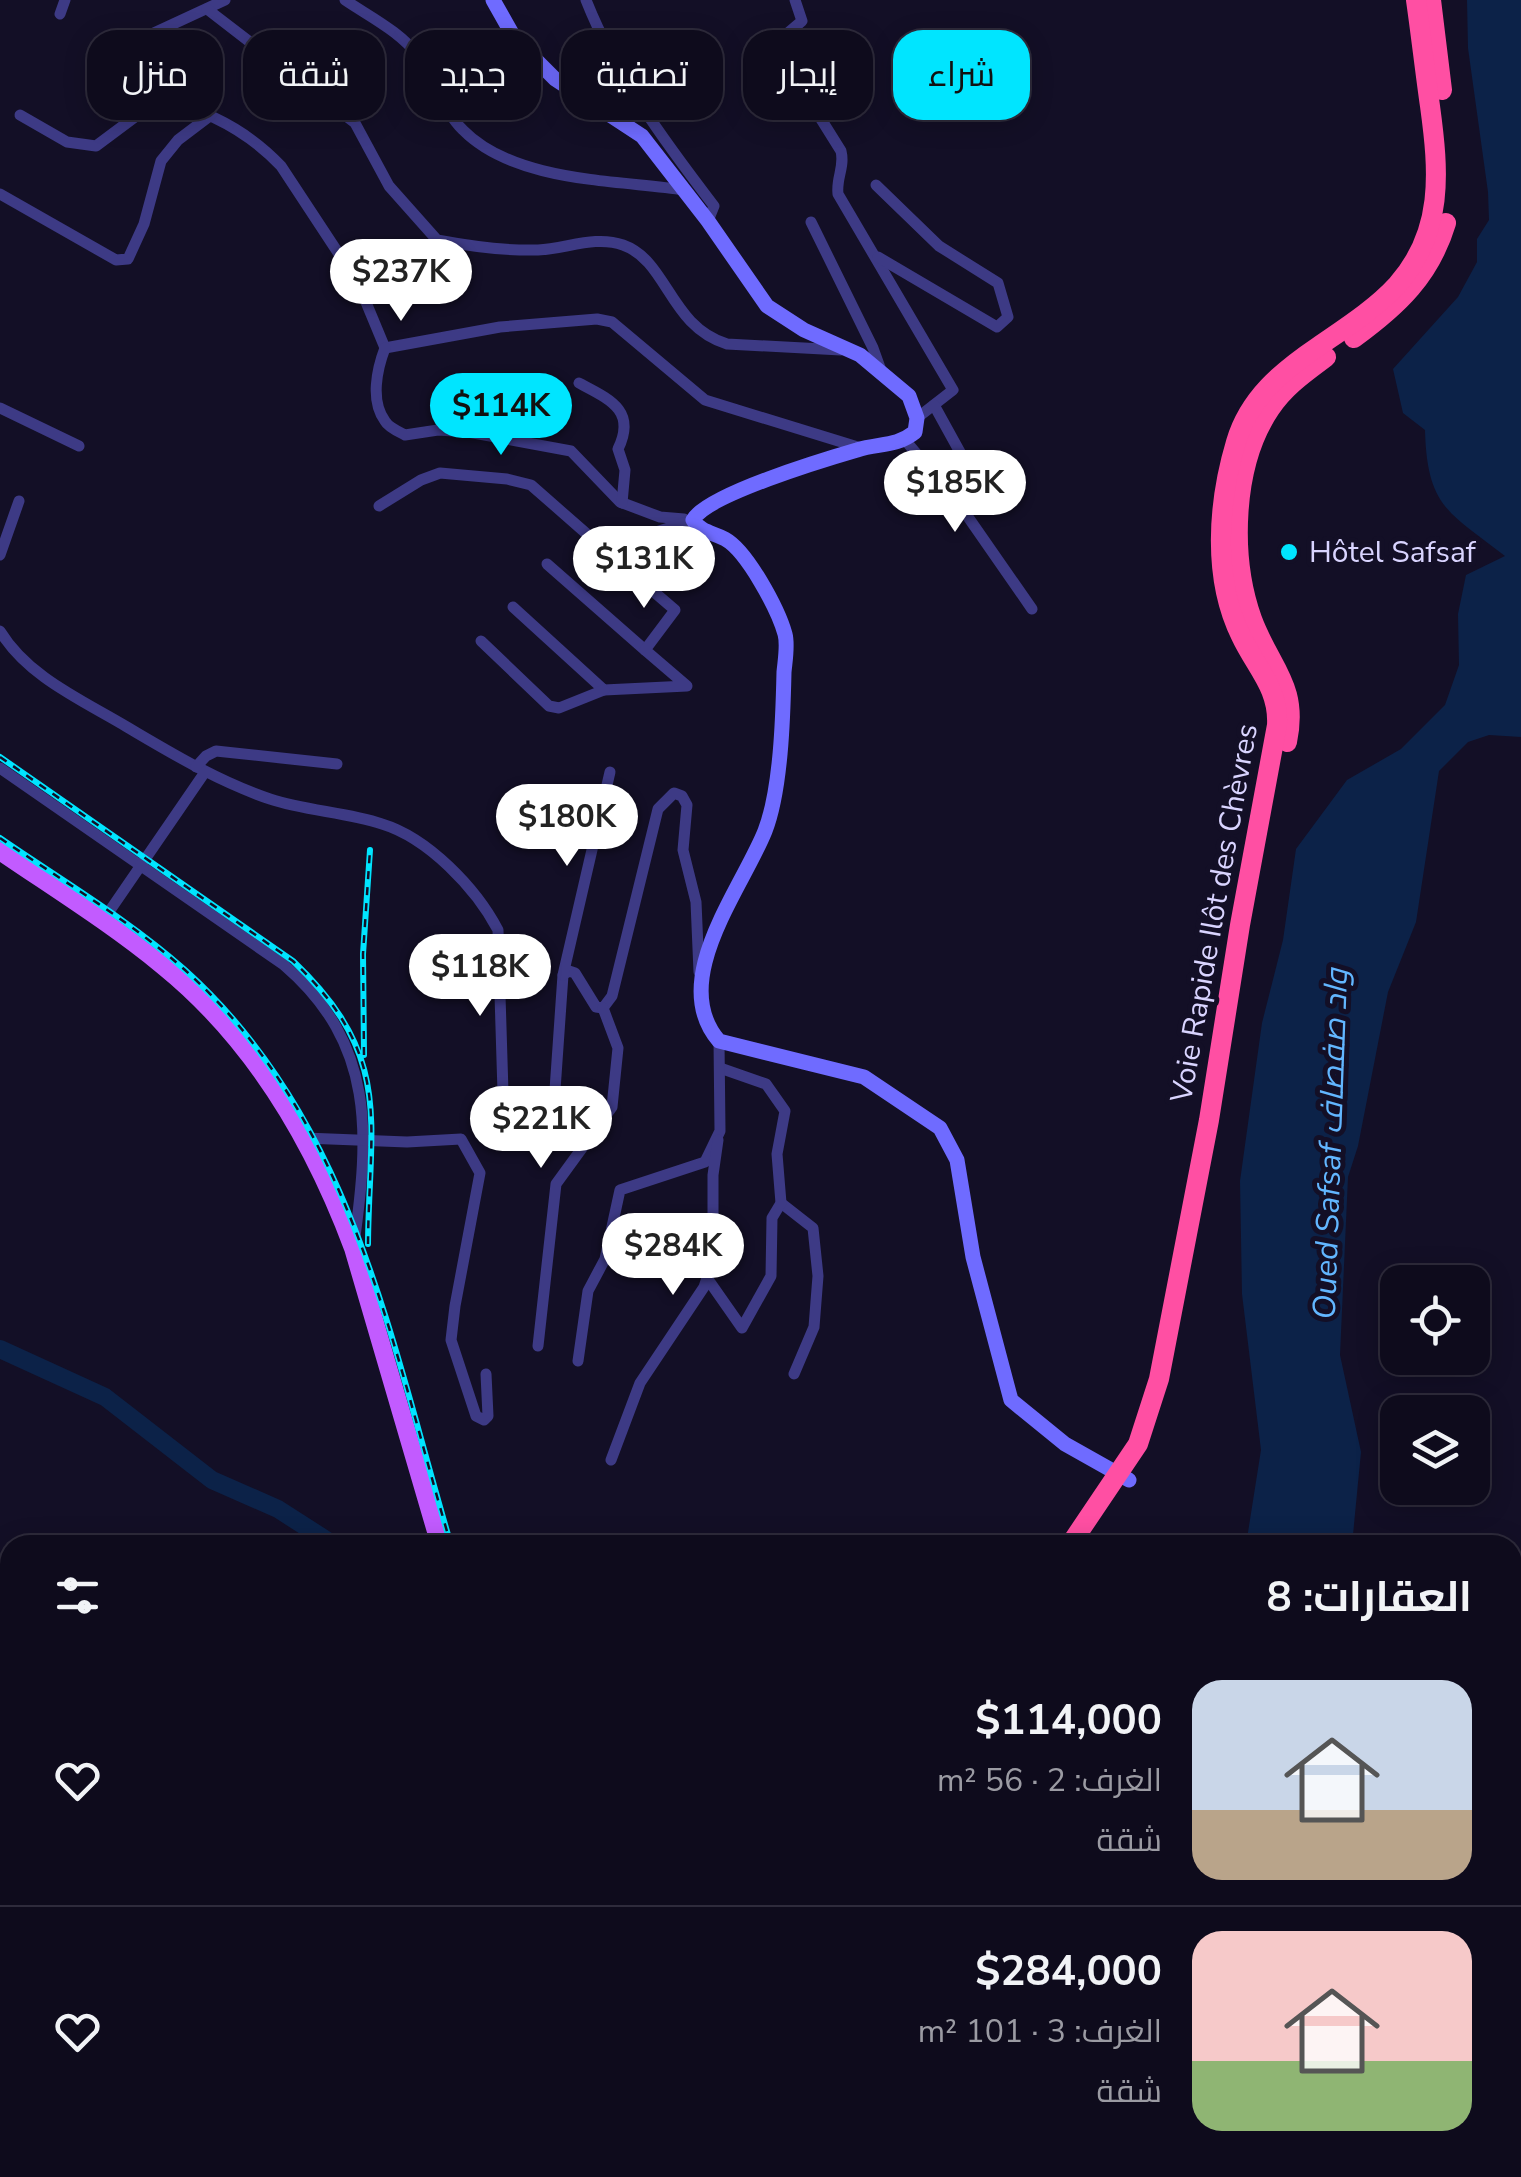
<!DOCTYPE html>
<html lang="ar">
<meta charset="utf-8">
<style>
:root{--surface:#0e0b1c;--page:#1c1929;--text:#f1f3f6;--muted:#9b9ba3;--line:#2e2b3b;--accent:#00e5ff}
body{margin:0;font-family:"Nunito Sans",Cairo,sans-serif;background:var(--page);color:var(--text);direction:rtl;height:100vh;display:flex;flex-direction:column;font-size:38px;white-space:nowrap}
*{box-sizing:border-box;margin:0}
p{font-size:32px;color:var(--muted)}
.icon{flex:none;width:55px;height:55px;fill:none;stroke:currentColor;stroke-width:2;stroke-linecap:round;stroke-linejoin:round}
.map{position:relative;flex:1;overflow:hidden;direction:ltr}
.side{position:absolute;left:0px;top:1535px;width:1522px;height:642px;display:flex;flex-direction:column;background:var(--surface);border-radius:30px 30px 0 0;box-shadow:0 5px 25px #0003,0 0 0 2px var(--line);direction:rtl}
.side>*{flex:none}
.banner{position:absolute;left:30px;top:30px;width:1000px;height:90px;direction:rtl;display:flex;gap:20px}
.fabs{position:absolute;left:1380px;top:1265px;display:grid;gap:20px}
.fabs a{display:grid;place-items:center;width:110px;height:110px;border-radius:20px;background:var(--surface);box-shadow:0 5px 25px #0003,0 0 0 2px var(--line);font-size:50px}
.price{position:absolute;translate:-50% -85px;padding:0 22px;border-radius:35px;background:#fff;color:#222;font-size:32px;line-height:65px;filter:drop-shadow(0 2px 5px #0008)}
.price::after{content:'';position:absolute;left:50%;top:60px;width:30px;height:22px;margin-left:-15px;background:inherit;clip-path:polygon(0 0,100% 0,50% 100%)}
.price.on{background:var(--accent);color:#111}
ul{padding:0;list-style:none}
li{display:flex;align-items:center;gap:30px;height:250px;padding:0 50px}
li+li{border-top:2px solid var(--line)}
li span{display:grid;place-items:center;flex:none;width:280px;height:200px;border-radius:30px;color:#555}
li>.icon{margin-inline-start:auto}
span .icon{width:120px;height:120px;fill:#fffc;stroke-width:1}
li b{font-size:42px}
h2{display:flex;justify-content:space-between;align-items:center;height:120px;padding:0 50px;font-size:42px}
.chip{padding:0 35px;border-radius:30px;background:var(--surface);box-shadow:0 5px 25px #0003,0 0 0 2px var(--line);font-size:35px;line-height:90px}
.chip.on{background:var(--accent);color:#111}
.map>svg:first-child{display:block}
.water{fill:#0c2248}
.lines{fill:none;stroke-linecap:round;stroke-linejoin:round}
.river{stroke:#0c2248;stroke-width:18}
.street{stroke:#3d3a85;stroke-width:11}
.secondary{stroke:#6f6bff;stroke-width:15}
.primary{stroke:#c25bff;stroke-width:18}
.highway{stroke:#ff4fa3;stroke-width:20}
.rail-casing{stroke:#00e5ff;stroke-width:6}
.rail{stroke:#130f26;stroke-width:2.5;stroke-dasharray:8;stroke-linecap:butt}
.poi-dot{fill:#00e5ff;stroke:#130f26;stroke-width:4}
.labels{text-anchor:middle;stroke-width:10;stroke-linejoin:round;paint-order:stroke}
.poi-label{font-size:30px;fill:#d9d4ff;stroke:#130f26;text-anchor:start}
.street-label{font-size:30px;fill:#d9d4ff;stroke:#130f26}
.water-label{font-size:32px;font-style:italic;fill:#62b6ff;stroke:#130f26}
</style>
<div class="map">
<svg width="1521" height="2177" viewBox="0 0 1521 2177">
<rect width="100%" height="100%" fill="#130f26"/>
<g class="water">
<path d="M1467,0H1521V737L1489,735L1468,742L1439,771L1416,922L1388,992L1358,1146L1348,1177L1340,1355L1361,1452L1352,1545H1246L1261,1450L1242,1294L1240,1181L1262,1023L1283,940L1296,849L1347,780L1401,749L1445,705L1459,665L1458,614L1466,575L1505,556C1450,513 1427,508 1425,430L1403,413L1393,369L1458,297L1477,262V239L1489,220L1488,192L1468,48Z"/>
<polygon points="1040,2168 1172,2168 1167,2177 1034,2177"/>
</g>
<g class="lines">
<g class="river">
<polyline points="0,1349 105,1397 212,1480 278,1509 334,1545"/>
<polyline points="445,2168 449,2177"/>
</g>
<g class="street">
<path d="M225,0L115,51L108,58L109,67L135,101C188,97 245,128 281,166L358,283L385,348L500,327L597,319L612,322L705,400L861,448"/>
<path d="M345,0C370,17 401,32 419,57C435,78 443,111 463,130C514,182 615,180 684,190"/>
<path d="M586,0C616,76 665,142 714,206L708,221"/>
<path d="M795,0L802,21L782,38L801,87L841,151C845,167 836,178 838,194L953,390L917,418"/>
<path d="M207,9L355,123L389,186L437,240C469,246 505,251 538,250C566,249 595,235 623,245C668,261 669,326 727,344L841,350"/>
<polyline points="60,14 65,0"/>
<polyline points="20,115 67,142 96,146 159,99"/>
<polyline points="876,185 939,246 998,283 1008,317 997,327 878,257"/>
<polyline points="0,194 116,260 128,259 144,224 161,161 178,140 211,115"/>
<polyline points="811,222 873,348 882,373"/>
<path d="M385,348C377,369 370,401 385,421C388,427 399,432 405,435L438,430L468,432L571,451L620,502L660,517L684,519"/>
<path d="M579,383C609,399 637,410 618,449L625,470L622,503"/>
<polyline points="934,405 977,483"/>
<polyline points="0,408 79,446"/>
<polyline points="905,440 959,504 1032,609"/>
<polyline points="379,506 421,480 440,473 507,479 531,485 604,549"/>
<polyline points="0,555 19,501"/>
<polyline points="547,564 645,650"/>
<polyline points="513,607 604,690 687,686 645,650 675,610 604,549 693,520"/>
<path d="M0,631C28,677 82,700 127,727C173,754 219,782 270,799C306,811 346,812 382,824C428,838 476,888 498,930L504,1125L509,1141L514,1143L555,1090L563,975L569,971L575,973L596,1007L603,1008L612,996L658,809L674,793L682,796L687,805L683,850L696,902L699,972"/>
<polyline points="481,641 549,706 559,708 604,690"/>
<polyline points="196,767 206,756 216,751 337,764"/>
<path d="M0,768L284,965C376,1044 369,1135 354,1244"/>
<polyline points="102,922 205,772"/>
<polyline points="563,975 610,772"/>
<polyline points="305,1138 407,1142 461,1139 480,1173 455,1306 451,1340 476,1416 484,1420 488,1416 486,1374"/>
<polyline points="781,1203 813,1228 818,1276 814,1327 794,1374"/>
<polyline points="707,1278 742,1328 771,1276 772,1218 781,1203 777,1154 785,1111 766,1084 720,1068"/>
<polyline points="538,1346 556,1184 612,1107 618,1048 603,1008"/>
<polyline points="578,1361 588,1291 605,1259 620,1190 705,1162 720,1131 719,1041"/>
<polyline points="611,1460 640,1383 704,1287 713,1260 713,1175 718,1140"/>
<polyline points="656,2177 661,2170 673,2168"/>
</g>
<path class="secondary" d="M493,0L515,39L555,79L642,136L708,221L767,306L804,330L860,355L909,396L917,418L915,432C896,447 879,443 857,450C826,459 706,495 693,520C702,533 712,532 725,539C747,551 778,609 785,634C788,645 785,661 784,672C783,717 781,790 765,831C742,889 667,981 719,1041L864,1077L940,1128L957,1160L973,1257L1011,1400L1065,1444L1129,1480"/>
<path class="primary" d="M0,851C54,888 112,924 163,966C253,1039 313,1141 353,1248L440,1545"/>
<g class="highway">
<polyline points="1431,0 1442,90"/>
<path d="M1354,338C1398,306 1430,276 1446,223"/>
<path d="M1287,742C1299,685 1270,668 1252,619C1230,557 1232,465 1270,409C1284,387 1306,372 1326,357"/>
<path d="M1070,1545L1138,1444L1159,1379L1209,1120L1240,925L1277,725C1279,688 1256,668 1241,636C1212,578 1218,502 1236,442C1249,398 1282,371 1319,346C1345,328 1375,309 1397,285C1444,232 1439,172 1430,106C1425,71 1421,35 1416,0"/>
<polyline points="0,1924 10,1920"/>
<polyline points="0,1941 10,1937"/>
</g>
<g class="rail-casing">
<g id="rail">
<path d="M0,757L293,961C394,1057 369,1121 368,1244"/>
<path d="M0,838C61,880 129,920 185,970C352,1120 390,1339 451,1545"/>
<polyline points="364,1055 363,954 370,850"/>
</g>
</g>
<use href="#rail" class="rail"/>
</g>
<circle class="poi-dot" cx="1289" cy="552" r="10"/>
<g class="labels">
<g class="poi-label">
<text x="1309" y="562">Hôtel Safsaf</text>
</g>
<g class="street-label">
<text transform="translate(1214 913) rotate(-80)" y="10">Voie Rapide Ilôt des Chèvres</text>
</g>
<g class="water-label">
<text transform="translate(1330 1144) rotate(-88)" y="11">Oued Safsaf واد صفصاف</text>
</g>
</g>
</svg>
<div class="fabs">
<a><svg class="icon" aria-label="locate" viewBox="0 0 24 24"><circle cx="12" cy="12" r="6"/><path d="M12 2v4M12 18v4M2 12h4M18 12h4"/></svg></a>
<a><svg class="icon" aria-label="layers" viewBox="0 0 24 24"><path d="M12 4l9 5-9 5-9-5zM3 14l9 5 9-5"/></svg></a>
</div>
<b class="price" style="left:401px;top:324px">$237K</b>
<b class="price on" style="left:501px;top:458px">$114K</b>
<b class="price" style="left:955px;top:535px">$185K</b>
<b class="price" style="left:644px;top:611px">$131K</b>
<b class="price" style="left:567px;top:869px">$180K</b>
<b class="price" style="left:480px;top:1019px">$118K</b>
<b class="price" style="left:541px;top:1171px">$221K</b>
<b class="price" style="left:673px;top:1298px">$284K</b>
<div class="banner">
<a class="chip on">شراء</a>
<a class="chip">إيجار</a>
<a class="chip">تصفية</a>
<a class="chip">جديد</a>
<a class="chip">شقة</a>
<a class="chip">منزل</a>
</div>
<section class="side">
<h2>العقارات: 8<svg class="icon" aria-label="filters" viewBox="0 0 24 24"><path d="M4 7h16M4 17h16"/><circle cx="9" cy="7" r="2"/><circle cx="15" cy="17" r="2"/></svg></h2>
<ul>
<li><span style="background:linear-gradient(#c9d6e8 65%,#b9a48a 0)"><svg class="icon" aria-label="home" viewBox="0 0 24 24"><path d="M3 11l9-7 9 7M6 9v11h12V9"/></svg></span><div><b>$114,000</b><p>الغرف: 2 · 56 m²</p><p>شقة</p></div><svg class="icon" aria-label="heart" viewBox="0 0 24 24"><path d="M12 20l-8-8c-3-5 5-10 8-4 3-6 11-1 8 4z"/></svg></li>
<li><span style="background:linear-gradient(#f6c9c9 65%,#8fb573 0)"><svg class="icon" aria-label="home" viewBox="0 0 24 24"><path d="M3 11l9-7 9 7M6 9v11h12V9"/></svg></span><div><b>$284,000</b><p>الغرف: 3 · 101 m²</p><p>شقة</p></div><svg class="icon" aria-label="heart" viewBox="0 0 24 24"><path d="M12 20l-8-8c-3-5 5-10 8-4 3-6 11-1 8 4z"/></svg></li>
</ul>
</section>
</div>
